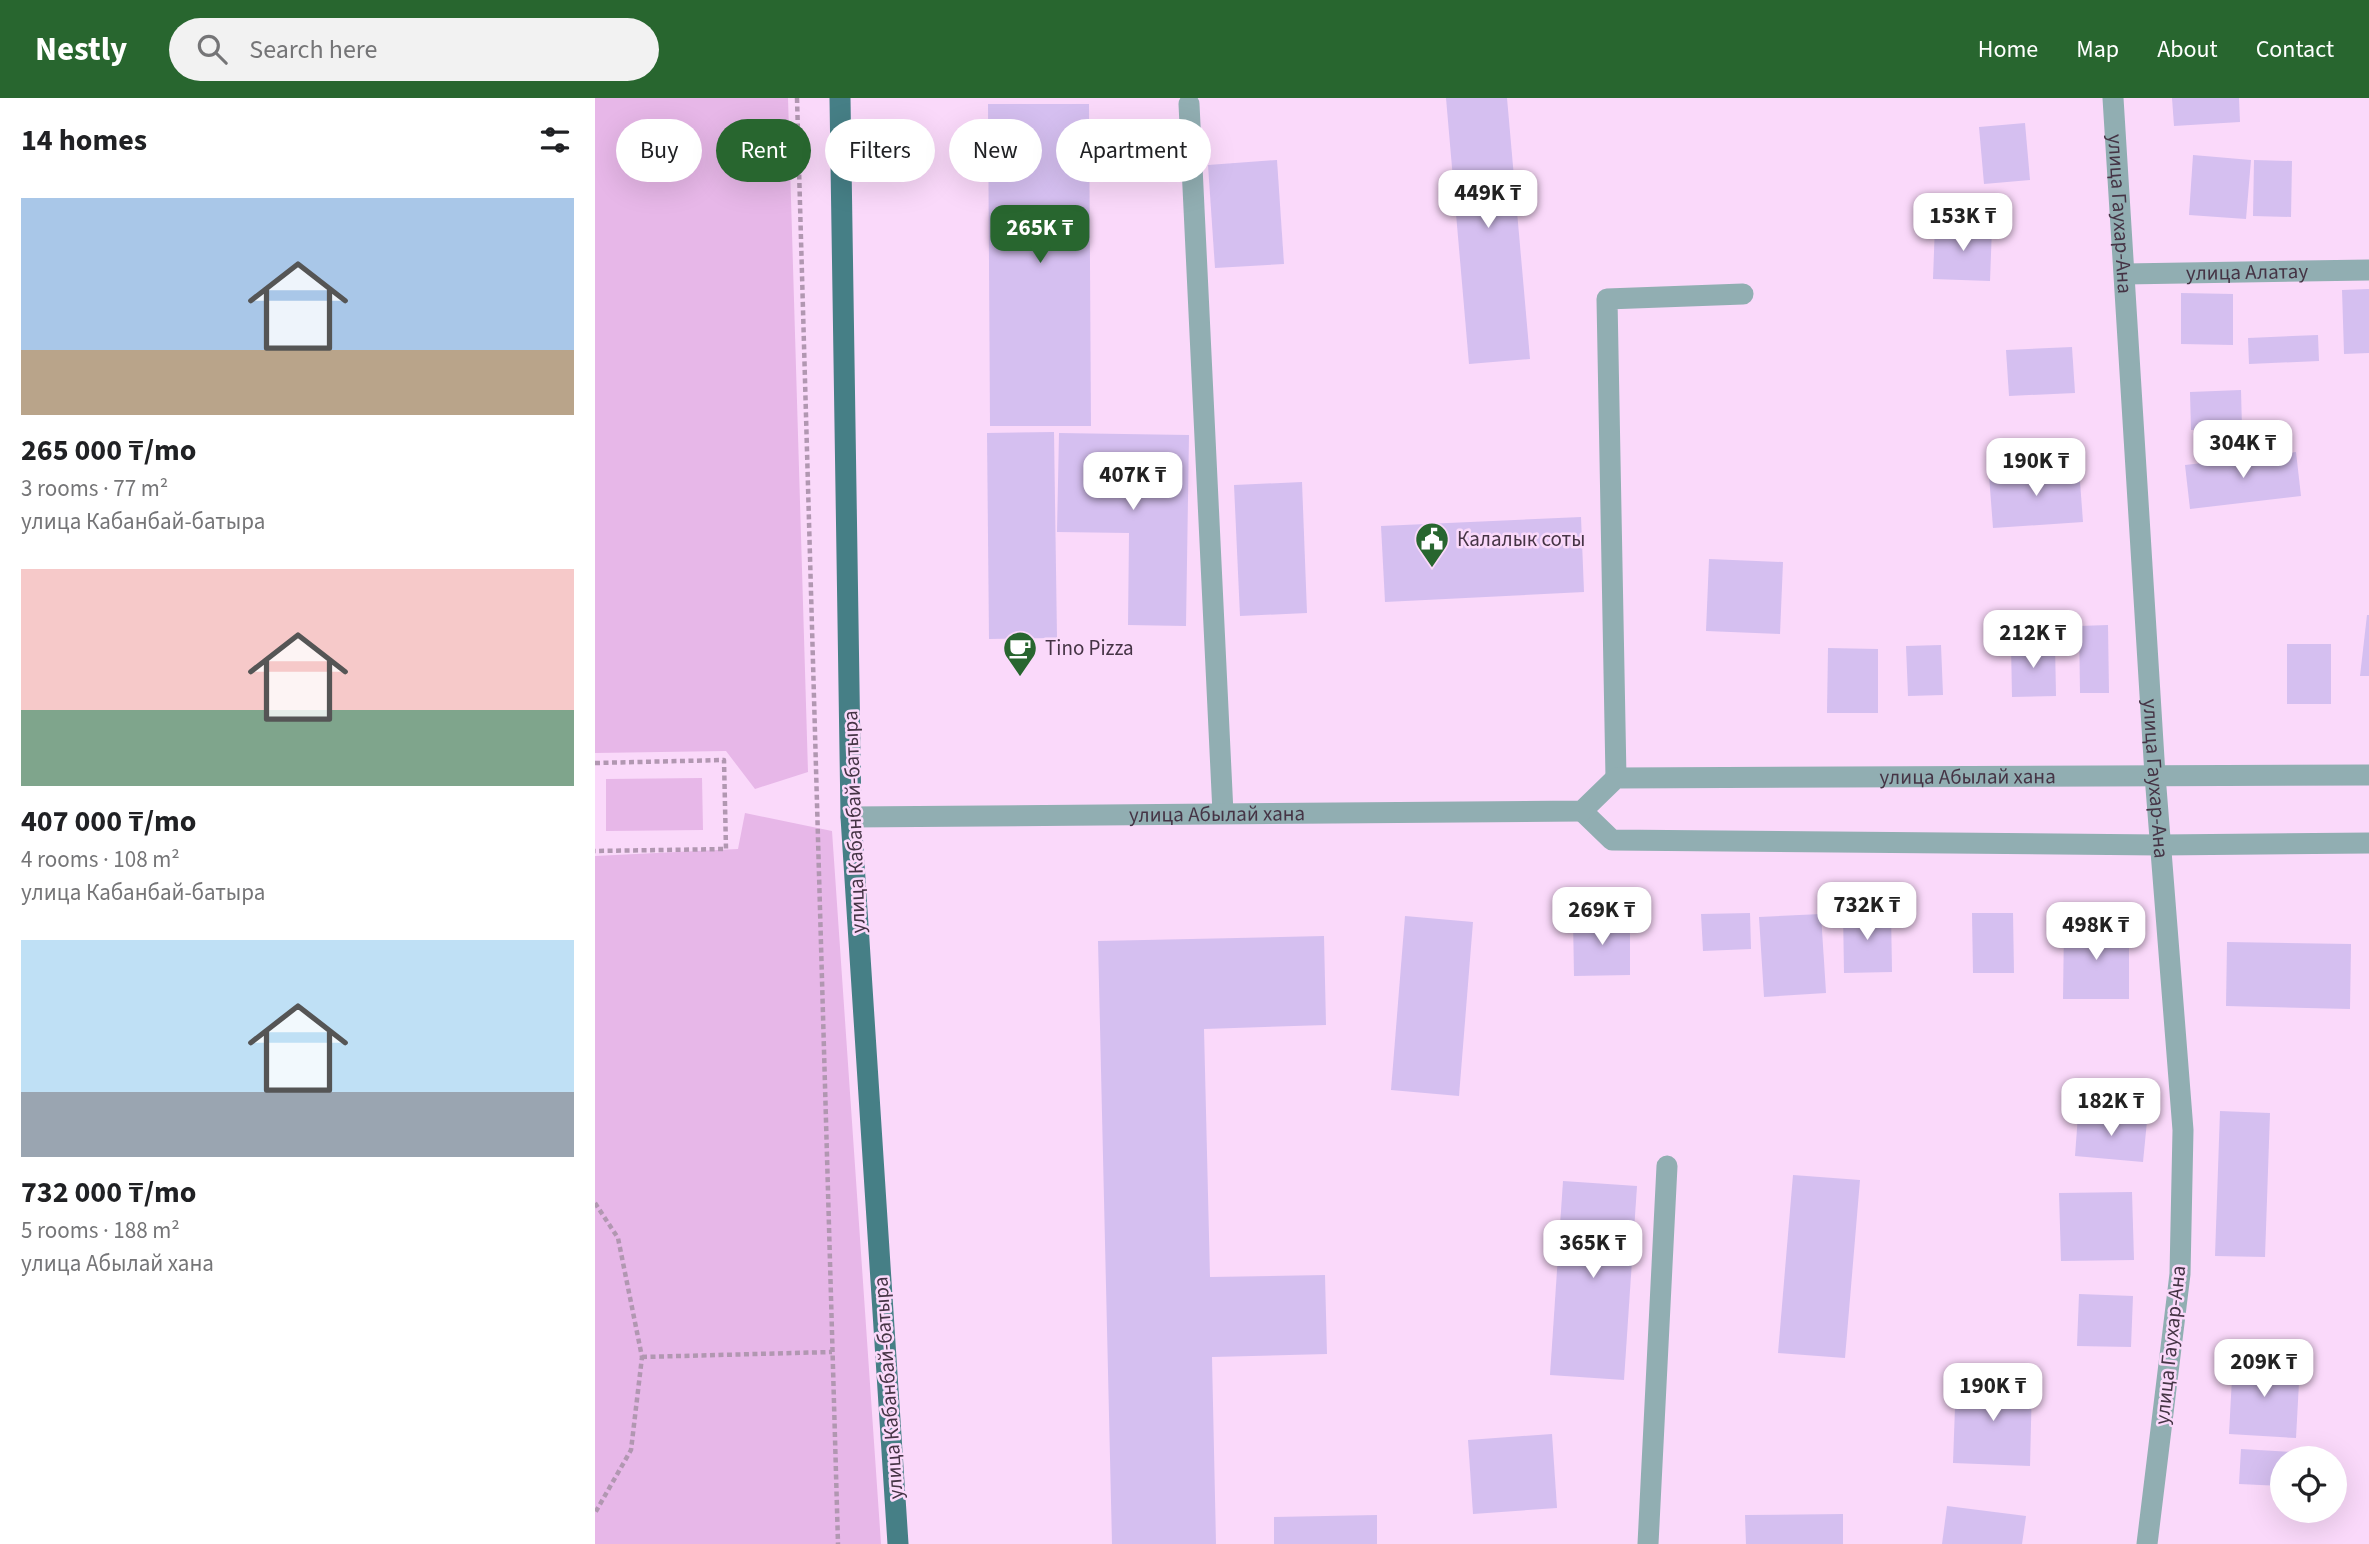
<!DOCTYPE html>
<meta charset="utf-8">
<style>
:root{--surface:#fff;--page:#f2f2f2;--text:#202124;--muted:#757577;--accent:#28662f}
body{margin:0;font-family:"Source Sans 3",sans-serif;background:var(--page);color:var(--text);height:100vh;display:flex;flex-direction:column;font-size:26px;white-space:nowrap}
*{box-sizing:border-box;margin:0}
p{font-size:23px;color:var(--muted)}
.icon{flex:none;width:38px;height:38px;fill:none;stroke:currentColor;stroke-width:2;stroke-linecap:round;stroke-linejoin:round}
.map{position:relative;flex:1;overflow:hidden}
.panel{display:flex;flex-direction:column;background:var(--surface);width:595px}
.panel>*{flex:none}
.guide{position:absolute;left:21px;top:21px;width:665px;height:63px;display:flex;gap:14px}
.tools{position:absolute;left:1675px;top:1348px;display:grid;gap:14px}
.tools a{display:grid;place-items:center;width:77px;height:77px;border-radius:50%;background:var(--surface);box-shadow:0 7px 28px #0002;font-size:35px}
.price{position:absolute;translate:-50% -60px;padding:0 16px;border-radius:14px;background:#fff;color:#222;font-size:23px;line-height:46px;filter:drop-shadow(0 2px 4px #0008)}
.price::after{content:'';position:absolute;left:50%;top:42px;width:21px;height:16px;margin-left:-10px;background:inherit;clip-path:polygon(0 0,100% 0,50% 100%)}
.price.on{background:var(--accent);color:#fff}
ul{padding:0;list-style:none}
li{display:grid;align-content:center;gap:14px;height:371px;padding:0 21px}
li span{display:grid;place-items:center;height:217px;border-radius:0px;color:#555}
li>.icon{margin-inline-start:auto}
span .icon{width:126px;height:126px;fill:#fffc;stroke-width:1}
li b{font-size:30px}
h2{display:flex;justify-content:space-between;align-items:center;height:84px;padding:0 21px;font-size:30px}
.tag{padding:0 24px;border-radius:32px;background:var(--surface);box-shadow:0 7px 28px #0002;font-size:24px;line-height:63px}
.tag.on{background:var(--accent);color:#fff}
header{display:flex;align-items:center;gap:42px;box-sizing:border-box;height:98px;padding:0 35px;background:var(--accent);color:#fff}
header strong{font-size:33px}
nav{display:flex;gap:38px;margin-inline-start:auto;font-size:24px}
.search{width:490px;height:63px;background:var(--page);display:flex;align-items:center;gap:18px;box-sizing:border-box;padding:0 24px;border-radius:38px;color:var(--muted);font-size:26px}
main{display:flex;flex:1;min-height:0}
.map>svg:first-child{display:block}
.green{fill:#e7b7e8}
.building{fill:#d5bff0}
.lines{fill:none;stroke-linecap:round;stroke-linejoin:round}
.path{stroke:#b197b1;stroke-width:4.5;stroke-dasharray:5 3.5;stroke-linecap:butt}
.minor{stroke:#91aeb2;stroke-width:21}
.major{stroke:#467f86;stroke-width:21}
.labels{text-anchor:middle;stroke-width:5;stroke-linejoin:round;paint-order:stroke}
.street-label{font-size:21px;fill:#453445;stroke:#fad9fa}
.poi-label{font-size:21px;fill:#453445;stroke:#fad9fa;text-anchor:start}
</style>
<header>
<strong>Nestly</strong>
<div class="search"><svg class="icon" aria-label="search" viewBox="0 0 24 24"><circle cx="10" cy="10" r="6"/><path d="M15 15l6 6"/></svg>Search here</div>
<nav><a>Home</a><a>Map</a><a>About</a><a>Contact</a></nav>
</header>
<main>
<section class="panel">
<h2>14 homes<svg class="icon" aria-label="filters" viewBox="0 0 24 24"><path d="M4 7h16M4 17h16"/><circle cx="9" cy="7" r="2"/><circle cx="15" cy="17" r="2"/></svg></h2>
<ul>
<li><span style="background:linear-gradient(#a9c7e8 70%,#b9a48a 0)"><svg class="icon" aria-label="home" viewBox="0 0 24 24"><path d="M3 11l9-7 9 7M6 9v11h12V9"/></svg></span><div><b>265 000 ₸/mo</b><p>3 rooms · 77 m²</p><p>улица Кабанбай-батыра</p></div></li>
<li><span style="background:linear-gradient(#f6c9c9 65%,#7fa58c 0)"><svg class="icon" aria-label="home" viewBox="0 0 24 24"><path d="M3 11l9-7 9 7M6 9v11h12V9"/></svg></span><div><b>407 000 ₸/mo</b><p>4 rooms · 108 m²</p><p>улица Кабанбай-батыра</p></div></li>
<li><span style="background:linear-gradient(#bfe0f5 70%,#9aa5b1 0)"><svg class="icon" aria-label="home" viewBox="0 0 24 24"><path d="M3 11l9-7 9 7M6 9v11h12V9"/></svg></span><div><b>732 000 ₸/mo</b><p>5 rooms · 188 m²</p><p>улица Абылай хана</p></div></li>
</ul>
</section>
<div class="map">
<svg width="1774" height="1446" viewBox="0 0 1774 1446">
<rect width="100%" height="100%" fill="#fad9fa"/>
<g class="green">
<polygon points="0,0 193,0 213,674 160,691 131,653 0,655"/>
<polygon points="107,680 108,732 11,733 11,681"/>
<polygon points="150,715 237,733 286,1446 0,1446 0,758 143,751"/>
</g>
<g class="building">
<polygon points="851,0 912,0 935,261 874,266"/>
<polygon points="1577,0 1644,0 1645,24 1579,28"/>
<polygon points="393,6 494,6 496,328 395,328"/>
<polygon points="1430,25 1435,82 1389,86 1384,29"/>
<polygon points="1598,57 1656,62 1651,121 1594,117"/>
<polygon points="682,62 689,166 620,170 613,67"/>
<polygon points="1659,62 1697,63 1696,119 1658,118"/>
<polygon points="1340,127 1397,129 1395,183 1338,181"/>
<polygon points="1774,191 1774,255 1749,256 1747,192"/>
<polygon points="1586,195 1638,196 1638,247 1586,246"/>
<polygon points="1723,237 1724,263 1654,266 1653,240"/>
<polygon points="1477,249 1480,295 1414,298 1411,252"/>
<polygon points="1646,292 1647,330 1596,332 1595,294"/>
<polygon points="459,334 462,540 394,541 392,335"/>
<polygon points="464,335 594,337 591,528 533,527 534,435 462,434"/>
<polygon points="1701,354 1706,398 1595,411 1590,367"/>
<polygon points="1484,370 1488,424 1398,430 1394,377"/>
<polygon points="707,384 712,515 645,518 639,387"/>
<polygon points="986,419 989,494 790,504 786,428"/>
<polygon points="1114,461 1188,464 1185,536 1111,533"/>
<polygon points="1772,517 1774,517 1774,578 1765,578"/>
<polygon points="1513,527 1514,595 1485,595 1484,528"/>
<polygon points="1460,546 1461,598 1417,599 1416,547"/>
<rect x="1692" y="546" width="44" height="60"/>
<polygon points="1346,547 1348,597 1313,598 1311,548"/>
<polygon points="1233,550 1283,551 1283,615 1232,615"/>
<polygon points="1296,813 1297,874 1249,875 1248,814"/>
<polygon points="1155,815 1156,851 1108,853 1106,816"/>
<polygon points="1377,815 1418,815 1419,875 1378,875"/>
<polygon points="1226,816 1231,895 1169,899 1164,819"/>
<polygon points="810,818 878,824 864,998 796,992"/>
<polygon points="1035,820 1035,877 979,878 978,821"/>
<polygon points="1469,826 1534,827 1534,901 1468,901"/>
<polygon points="729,838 731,927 609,931 615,1179 730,1177 732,1256 617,1259 621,1446 517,1446 503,843"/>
<polygon points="1632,844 1756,846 1755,911 1631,908"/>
<polygon points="1625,1013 1675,1015 1670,1159 1620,1158"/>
<polygon points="1483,1017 1552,1023 1548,1064 1480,1058"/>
<polygon points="1198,1077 1265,1082 1250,1260 1183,1255"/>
<polygon points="968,1083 1042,1088 1029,1282 955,1277"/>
<polygon points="1537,1094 1539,1162 1466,1163 1464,1095"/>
<polygon points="1484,1196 1538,1198 1536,1249 1482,1248"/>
<polygon points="1638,1261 1705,1266 1701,1340 1634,1336"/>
<polygon points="1361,1281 1437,1284 1435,1368 1358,1365"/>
<polygon points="957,1336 962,1410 878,1416 873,1342"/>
<polygon points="1646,1351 1698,1354 1698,1360 1687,1360 1687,1388 1644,1386"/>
<polygon points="1352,1408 1431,1418 1427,1446 1347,1446"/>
<polygon points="1248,1416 1248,1446 1151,1446 1150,1417"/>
<polygon points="782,1417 782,1446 679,1446 679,1419"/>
</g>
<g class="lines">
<g class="path">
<polyline points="202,0 243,1446"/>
<polyline points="0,665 129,662 131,751 0,753"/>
<polyline points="0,1105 23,1140 47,1259 36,1352 0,1415"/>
<polyline points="47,1259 237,1254"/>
</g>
<g class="minor">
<path id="s1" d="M1518,0L1560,677L1588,1032L1585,1176L1552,1446"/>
<polyline points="594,6 628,715"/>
<path id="s2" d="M1530,176L1774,172"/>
<polyline points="1021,680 1012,201 1148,196"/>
<polyline points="987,713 1017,742 1565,747 1774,745"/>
<path id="s3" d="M256,719L987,713L1021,680L1774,677"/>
<polyline points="1053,1446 1072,1068"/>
</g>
<polyline class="major" points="245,0 256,719 303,1446"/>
</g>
<defs>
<g id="civic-pin" transform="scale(1.75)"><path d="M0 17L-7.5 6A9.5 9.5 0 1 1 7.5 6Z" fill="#28662f" stroke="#fad9fa"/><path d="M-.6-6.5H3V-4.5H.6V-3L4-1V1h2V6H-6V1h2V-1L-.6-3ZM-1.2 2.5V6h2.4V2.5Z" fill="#fff"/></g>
<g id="cafe-pin" transform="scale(1.75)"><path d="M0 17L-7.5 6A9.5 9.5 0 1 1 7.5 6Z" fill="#28662f" stroke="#fad9fa"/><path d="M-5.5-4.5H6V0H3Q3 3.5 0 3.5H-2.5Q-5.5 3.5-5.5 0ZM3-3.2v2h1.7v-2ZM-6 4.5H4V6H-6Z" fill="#fff"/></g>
</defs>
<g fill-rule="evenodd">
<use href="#civic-pin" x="837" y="441"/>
<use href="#cafe-pin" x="425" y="550"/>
</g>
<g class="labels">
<g class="street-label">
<text dy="7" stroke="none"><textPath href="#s1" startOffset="116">улица Гаухар-Ана</textPath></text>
<text dy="7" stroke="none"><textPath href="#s2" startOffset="122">улица Алатау</textPath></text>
<text dy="7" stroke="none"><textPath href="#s3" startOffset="1130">улица Абылай хана</textPath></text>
<text dy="7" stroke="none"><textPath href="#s1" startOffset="682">улица Гаухар-Ана</textPath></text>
<text dy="7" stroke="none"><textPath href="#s3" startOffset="366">улица Абылай хана</textPath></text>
<text transform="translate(259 724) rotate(-92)" y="7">улица Кабанбай-батыра</text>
<text transform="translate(1575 1247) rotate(-84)" y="7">улица Гаухар-Ана</text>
<text transform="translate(293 1290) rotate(-94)" y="7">улица Кабанбай-батыра</text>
</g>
<g class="poi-label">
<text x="862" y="448">Калалык соты</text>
<text x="450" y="557">Tino Pizza</text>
</g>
</g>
</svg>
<div class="tools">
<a><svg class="icon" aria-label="locate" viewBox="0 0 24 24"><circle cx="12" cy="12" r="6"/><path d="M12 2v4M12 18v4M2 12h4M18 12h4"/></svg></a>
</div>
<b class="price" style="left:893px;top:132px">449K ₸</b>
<b class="price" style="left:1368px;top:155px">153K ₸</b>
<b class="price on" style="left:445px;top:167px">265K ₸</b>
<b class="price" style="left:1648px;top:382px">304K ₸</b>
<b class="price" style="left:1441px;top:400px">190K ₸</b>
<b class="price" style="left:538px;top:414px">407K ₸</b>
<b class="price" style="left:1438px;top:572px">212K ₸</b>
<b class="price" style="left:1272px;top:844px">732K ₸</b>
<b class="price" style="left:1007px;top:849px">269K ₸</b>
<b class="price" style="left:1501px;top:864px">498K ₸</b>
<b class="price" style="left:1516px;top:1040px">182K ₸</b>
<b class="price" style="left:998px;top:1182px">365K ₸</b>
<b class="price" style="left:1669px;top:1301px">209K ₸</b>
<b class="price" style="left:1398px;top:1325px">190K ₸</b>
<div class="guide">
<a class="tag">Buy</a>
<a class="tag on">Rent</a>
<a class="tag">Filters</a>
<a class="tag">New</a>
<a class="tag">Apartment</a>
</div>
</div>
</main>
